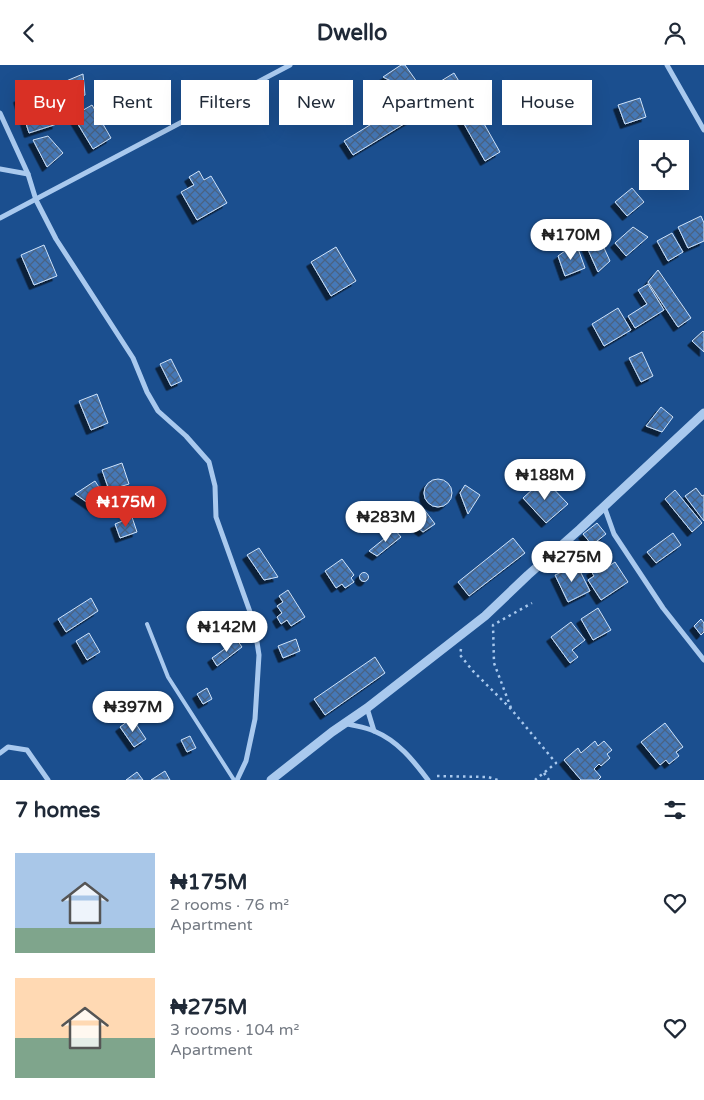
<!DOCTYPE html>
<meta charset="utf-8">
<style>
:root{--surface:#fff;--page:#f6f6f7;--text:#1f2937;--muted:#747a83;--accent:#d93025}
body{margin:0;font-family:"Varela Round",sans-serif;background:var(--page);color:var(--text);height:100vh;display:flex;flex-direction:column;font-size:19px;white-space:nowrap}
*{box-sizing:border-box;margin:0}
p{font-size:16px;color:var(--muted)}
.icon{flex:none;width:28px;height:28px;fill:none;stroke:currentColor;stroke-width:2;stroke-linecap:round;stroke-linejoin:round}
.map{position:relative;height:715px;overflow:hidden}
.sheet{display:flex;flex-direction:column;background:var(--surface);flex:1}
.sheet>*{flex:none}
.guide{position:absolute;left:15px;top:15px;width:675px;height:45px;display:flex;gap:10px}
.buttons{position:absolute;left:639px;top:75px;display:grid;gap:10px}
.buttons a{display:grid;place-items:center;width:50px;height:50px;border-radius:0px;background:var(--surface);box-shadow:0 5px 20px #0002;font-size:25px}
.price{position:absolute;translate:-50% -42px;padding:0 11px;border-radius:18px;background:#fff;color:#222;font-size:16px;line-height:32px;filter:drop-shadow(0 1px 2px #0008)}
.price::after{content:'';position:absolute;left:50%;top:30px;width:15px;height:11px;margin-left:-8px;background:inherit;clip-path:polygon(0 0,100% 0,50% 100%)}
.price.on{background:var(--accent);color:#fff}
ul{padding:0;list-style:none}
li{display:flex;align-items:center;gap:15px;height:125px;padding:0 15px}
li span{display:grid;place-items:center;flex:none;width:140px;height:100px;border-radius:0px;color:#555}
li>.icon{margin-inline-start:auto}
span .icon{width:60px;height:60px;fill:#fffc;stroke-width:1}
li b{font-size:21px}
h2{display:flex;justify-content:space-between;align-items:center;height:60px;padding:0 15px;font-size:21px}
.tag{padding:0 18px;border-radius:0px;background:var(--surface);box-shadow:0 5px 20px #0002;font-size:18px;line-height:45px}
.tag.on{background:var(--accent);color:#fff}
header{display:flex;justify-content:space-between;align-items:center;height:65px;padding:0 15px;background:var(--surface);font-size:22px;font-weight:700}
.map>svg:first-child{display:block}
.building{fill:url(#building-cross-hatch);stroke:#cfe3fa;filter:url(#shadow)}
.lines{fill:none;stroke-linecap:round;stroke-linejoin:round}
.path{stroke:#a9c9ee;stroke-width:2.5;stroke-dasharray:2.5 4;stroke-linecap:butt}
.service{stroke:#a9c9ee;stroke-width:4}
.minor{stroke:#a9c9ee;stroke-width:5}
.tertiary{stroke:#a9c9ee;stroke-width:9}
</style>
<header><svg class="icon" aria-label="back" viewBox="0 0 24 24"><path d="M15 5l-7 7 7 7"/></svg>Dwello<svg class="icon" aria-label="person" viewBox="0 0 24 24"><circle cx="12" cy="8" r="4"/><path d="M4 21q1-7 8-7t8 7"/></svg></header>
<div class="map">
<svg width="704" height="715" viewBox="0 0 704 715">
<defs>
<pattern id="building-cross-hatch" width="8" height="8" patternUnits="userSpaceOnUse" patternTransform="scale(1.25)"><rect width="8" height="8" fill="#4478b7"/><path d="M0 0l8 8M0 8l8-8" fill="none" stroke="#486282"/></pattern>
<filter id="shadow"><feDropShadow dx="-4.5" dy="4.5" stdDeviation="0" flood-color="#0009"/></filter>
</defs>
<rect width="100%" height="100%" fill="#1b4f8f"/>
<g class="building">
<polygon points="401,0 405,0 417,17 399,29 398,21 388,27 384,20 391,16 383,12"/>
<polygon points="454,8 463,23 353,90 344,76"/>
<polygon points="83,9 85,30 54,43 47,24"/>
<polygon points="36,27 57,59 29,68 18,33"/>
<polygon points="640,33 646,52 625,59 618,40"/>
<polygon points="470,34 500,87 485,96 455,43"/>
<polygon points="92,40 111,73 93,84 73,51"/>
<polygon points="48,71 63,88 47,102 33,75"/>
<polygon points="199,106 204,115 211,111 227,138 197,155 181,127 194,120 189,112"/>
<polygon points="632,123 644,137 627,151 615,137"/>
<polygon points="701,151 704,158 704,176 688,183 678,162"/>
<polygon points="633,162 648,172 626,191 615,178"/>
<polygon points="672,168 683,187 668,196 657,176"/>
<polygon points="599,172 610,196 598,207 585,178"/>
<polygon points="576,178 585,203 565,211 558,191"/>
<polygon points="44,180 57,211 34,220 21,190"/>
<polygon points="336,182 356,216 331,231 311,197"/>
<polygon points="658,205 691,253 678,262 648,217"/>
<polygon points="648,219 664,245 635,263 628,251 647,239 638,225"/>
<polygon points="618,243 631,265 604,281 592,259"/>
<polygon points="703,266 704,267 704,287 692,276"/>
<polygon points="642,287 653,311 641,317 629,293"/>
<polygon points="171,294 182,316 171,321 160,299"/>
<polygon points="97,329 108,358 91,365 79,336"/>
<polygon points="661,342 673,352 662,367 646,361"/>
<polygon points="122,398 129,419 109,425 102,405"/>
<polygon points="544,414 568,439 546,458 523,433"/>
<circle cx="438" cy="428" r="14"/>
<polygon points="95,416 106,433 98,445 75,429"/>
<polygon points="465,420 480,430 468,449 460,428"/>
<polygon points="696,423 702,431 704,430 704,456 685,431"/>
<polygon points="675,425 702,458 692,467 665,434"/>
<polygon points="423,443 435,459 423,467 408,455"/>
<polygon points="132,452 137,467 120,473 115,459"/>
<polygon points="597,458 606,469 592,480 583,469"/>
<polygon points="395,465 401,472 377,491 369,486"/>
<polygon points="673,468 681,480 656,498 647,487"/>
<polygon points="513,473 525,488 469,531 458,517"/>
<polygon points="259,483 278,512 264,515 247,490"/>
<polygon points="342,494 354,510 351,513 354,517 345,523 342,519 336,523 325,506"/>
<polygon points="615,497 628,517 601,535 588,515 594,511 591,506 603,498 606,503"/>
<polygon points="577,500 590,526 568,537 555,510"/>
<circle cx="364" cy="512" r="4.5"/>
<polygon points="288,525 305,552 291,561 287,555 281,559 277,552 282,548 277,541 283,537 279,531"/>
<polygon points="91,533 98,546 66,567 58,554"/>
<polygon points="598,543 611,565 593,575 581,554"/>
<polygon points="701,554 704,558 704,567 701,570 694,561"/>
<polygon points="571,557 585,575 572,585 578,592 570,598 551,572"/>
<polygon points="89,568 100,587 87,595 76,576"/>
<polygon points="296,574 300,586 283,593 278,581"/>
<polygon points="237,575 242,582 217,601 212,593"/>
<polygon points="375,592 385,608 325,650 314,634"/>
<polygon points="207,623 212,634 203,639 197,629"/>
<polygon points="132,653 146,674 134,682 120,662"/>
<polygon points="665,658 683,682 676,687 679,691 669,699 666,695 660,700 641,677"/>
<polygon points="190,671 196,683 187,687 181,675"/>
<polygon points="595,676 598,681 604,676 612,685 607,689 610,693 601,701 599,699 594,704 601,712 598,715 581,715 564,695 578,683 581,688"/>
<polygon points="165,706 170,715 151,715"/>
<polygon points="137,707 143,715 126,715"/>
</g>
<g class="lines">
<g class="path">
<polyline points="461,584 460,590 473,606 511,644 556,698 535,715"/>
<polyline points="511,643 494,598 493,560 532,538"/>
<polyline points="544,708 549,715"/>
<polyline points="437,711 488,712 498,715"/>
</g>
<polyline class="service" points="147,559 168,612 234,715"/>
<g class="minor">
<polyline points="667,0 704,65"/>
<polyline points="0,48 28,109 36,135 56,174 133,293 147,327 158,346 186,371 209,397 215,421 216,452 254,558 259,590 255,654 246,696 237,715"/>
<polyline points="0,104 28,109"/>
<polyline points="0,153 290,0"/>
<polyline points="604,441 614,469 663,543 704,595"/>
<polyline points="367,643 374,666"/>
<path d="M344,658C354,661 365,662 374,666C398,676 413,695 428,715"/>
<polyline points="0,688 8,682 27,685 48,715"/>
</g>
<polyline class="tertiary" points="271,715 332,667 367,643 485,551 528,510 580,464 704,348"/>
</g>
</svg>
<div class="buttons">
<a><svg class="icon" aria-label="locate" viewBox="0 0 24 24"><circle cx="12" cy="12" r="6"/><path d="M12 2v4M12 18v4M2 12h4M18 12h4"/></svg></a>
</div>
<b class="price" style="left:571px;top:196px">₦170M</b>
<b class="price" style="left:545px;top:436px">₦188M</b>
<b class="price on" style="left:126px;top:463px">₦175M</b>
<b class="price" style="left:386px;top:478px">₦283M</b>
<b class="price" style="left:572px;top:518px">₦275M</b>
<b class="price" style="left:227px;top:588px">₦142M</b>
<b class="price" style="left:133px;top:668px">₦397M</b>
<div class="guide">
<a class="tag on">Buy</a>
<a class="tag">Rent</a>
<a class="tag">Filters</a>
<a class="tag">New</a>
<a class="tag">Apartment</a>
<a class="tag">House</a>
</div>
</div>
<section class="sheet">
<h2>7 homes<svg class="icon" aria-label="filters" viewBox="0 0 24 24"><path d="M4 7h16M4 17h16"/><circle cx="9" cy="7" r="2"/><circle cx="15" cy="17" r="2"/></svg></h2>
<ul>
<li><span style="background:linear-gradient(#a9c7e8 75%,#7fa58c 0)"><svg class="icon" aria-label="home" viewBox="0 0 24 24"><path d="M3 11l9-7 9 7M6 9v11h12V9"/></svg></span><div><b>₦175M</b><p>2 rooms · 76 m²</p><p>Apartment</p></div><svg class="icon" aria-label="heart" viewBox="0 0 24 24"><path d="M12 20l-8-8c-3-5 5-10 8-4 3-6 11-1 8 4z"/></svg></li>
<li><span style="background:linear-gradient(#ffd9b3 60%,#7fa58c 0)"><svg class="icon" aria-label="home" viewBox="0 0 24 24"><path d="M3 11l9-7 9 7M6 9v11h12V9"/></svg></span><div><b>₦275M</b><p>3 rooms · 104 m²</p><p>Apartment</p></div><svg class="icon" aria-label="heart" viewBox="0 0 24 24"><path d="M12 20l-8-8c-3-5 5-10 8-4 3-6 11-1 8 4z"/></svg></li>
</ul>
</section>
